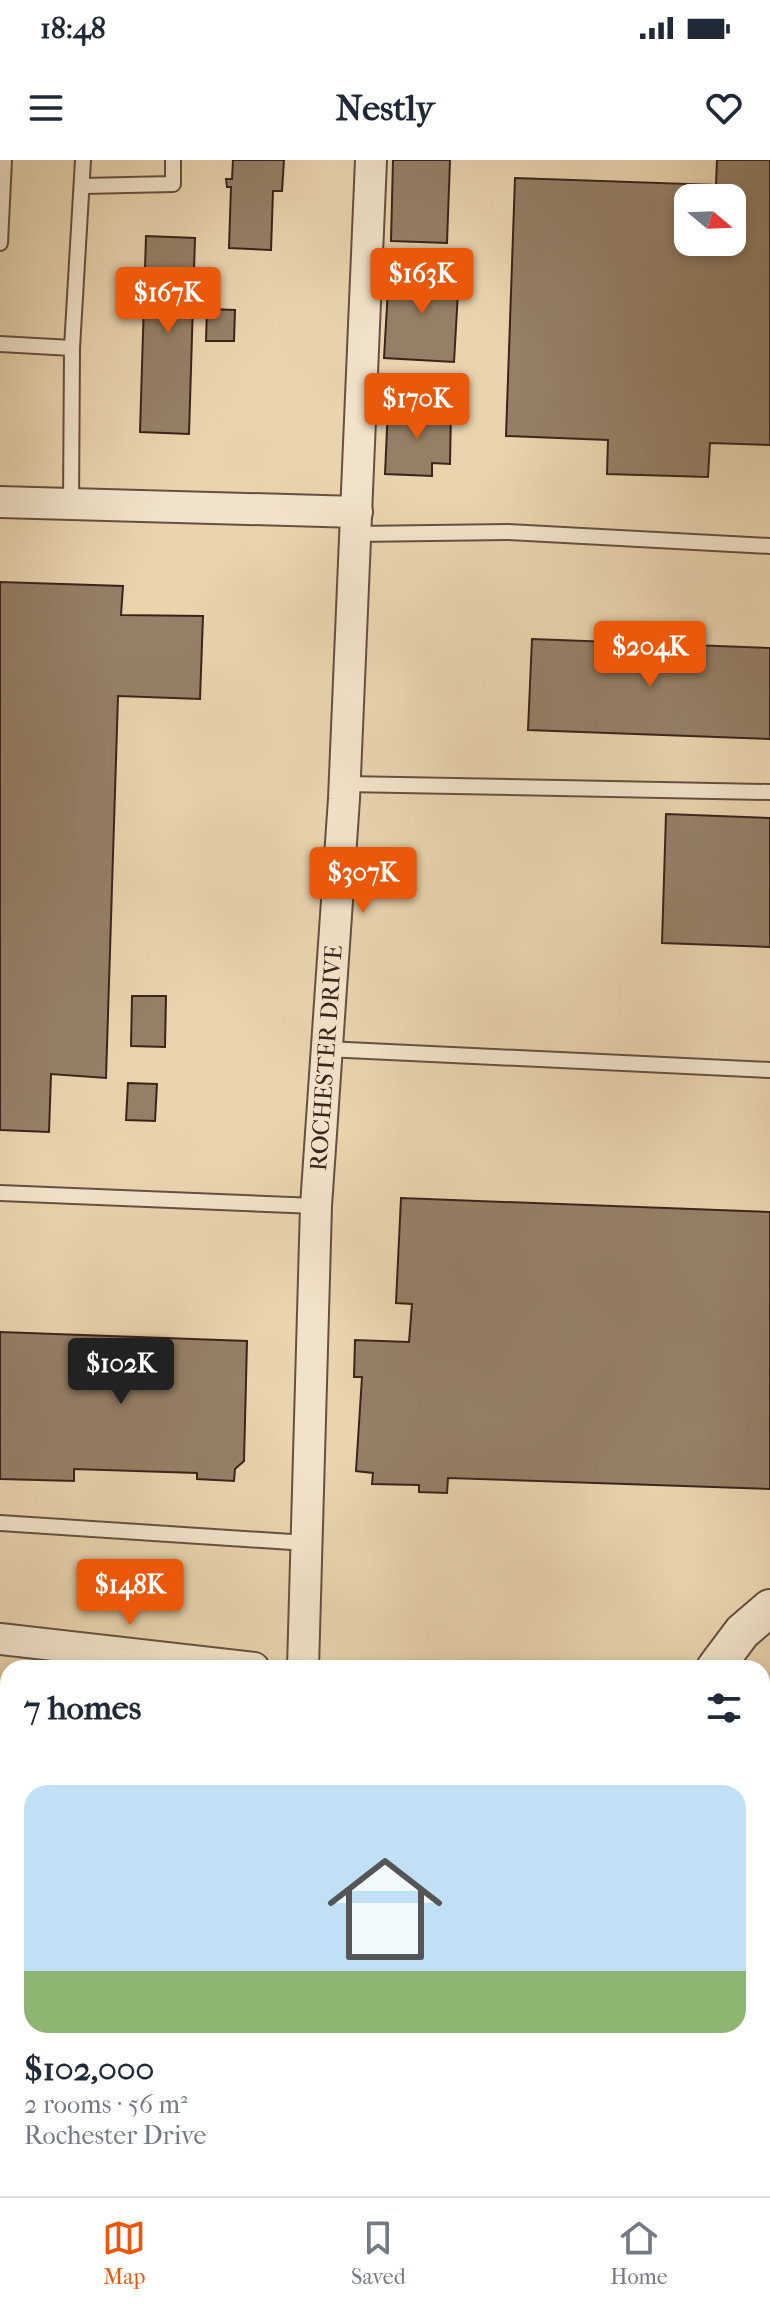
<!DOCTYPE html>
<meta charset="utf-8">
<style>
:root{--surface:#fff;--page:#f6f6f7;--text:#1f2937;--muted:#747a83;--line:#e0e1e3;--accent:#ea580c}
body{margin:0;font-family:"IM FELL French Canon",serif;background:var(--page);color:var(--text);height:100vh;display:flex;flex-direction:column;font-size:30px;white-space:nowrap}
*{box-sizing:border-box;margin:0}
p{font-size:26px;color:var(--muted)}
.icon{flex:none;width:44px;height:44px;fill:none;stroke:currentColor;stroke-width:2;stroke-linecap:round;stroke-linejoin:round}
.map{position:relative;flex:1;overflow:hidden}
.drawer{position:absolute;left:0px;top:1500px;width:770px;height:536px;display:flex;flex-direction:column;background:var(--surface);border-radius:24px 24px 0 0;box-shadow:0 4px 12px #0003}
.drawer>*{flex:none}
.needle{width:52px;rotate:109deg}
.tools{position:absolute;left:674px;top:24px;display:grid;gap:16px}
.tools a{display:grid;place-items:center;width:72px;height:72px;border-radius:16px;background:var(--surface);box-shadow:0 4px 12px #0003;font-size:40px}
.price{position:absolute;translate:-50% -68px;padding:0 18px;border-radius:8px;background:var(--accent);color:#fff;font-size:26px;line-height:52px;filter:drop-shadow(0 2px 4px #0008)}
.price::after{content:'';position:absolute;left:50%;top:48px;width:24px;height:18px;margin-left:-12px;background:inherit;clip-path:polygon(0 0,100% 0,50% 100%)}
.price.selected{background:#222;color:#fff}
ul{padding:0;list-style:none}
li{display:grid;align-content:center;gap:16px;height:424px;padding:0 24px}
li span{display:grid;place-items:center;height:248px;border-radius:24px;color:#555}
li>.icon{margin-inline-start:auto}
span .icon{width:144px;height:144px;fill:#fffc;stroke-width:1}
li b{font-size:34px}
h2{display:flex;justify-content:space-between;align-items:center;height:96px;padding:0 24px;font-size:34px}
.status{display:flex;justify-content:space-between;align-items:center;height:56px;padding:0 40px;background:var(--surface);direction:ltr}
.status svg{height:22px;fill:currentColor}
header{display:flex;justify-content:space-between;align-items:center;height:104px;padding:0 24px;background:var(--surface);font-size:36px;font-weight:700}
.tabs{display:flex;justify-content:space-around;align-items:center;height:112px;border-top:2px solid var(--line);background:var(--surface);font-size:22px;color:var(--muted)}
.tabs a{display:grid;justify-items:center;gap:4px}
.tabs .selected{color:var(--accent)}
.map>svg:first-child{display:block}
.building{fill:#958067;stroke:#3b241b;stroke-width:2;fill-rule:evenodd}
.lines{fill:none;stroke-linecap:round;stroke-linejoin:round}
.service-casing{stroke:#665040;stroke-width:18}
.minor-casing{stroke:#665040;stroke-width:34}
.tertiary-casing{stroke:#665040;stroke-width:40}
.service{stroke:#f1e3ca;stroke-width:14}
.minor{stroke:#f1e3ca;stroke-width:30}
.tertiary{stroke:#f1e3ca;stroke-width:36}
.rail{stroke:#3b241b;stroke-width:6;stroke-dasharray:14 14;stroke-linecap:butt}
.labels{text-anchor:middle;stroke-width:6;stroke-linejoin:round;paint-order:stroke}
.street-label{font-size:24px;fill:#3b241b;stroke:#f1e3ca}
</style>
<div class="status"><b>18:48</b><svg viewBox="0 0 49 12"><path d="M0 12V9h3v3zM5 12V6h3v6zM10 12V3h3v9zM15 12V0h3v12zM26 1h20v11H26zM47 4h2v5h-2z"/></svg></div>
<header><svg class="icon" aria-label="menu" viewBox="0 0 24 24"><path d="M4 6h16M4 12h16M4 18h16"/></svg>Nestly<svg class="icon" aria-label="heart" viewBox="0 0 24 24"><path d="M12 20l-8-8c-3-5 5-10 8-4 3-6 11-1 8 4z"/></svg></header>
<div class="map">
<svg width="770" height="2036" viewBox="0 0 770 2036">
<rect width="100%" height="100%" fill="#e9d4ae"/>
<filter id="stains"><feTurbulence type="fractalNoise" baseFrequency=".0025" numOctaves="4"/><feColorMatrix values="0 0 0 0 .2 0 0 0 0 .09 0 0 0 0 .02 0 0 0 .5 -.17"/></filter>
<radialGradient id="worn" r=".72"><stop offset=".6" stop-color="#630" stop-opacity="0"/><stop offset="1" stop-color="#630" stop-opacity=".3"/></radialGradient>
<g class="building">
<polygon points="233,0 284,0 282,31 273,31 271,90 229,88 231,27 227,27 226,19 232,19"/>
<polygon points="393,0 450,0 447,83 391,81"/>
<path d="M717,0H770V285L710,283L708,317L607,314L608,280L506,276L515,18L716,25ZM688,38H732V82H688Z"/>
<polygon points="146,76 195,78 189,274 140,272"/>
<polygon points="389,111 459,114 454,202 384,198"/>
<polygon points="207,149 235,150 234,181 206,181"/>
<polygon points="388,247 451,250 450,304 432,303 432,316 385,314"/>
<polygon points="0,422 123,426 121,455 203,456 200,539 118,536 106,918 51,914 49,972 0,970"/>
<polygon points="532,479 770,488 770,579 528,570"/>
<polygon points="666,654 770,658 770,787 662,783"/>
<polygon points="132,836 166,836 165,887 131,886"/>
<polygon points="128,923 157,924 155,961 126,960"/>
<polygon points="401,1038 770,1052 770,1329 448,1318 447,1333 419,1332 419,1325 372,1324 373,1313 356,1311 362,1217 354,1217 355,1180 409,1182 412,1144 396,1143"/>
<polygon points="0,1172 247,1181 244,1301 235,1309 234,1321 197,1319 197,1313 74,1309 74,1321 0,1319"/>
<rect x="0" y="1808" width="8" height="40"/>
</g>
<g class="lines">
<g class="service-casing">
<g id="service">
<polyline points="82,26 173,24 173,0"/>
<polyline points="0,83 4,0"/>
<polyline points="0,184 72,188 71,344"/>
<polyline points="72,188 83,0"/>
<polyline points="356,374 508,372 770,386"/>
<polyline points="345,624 770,632"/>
<polyline points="326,889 770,910"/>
<polyline points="0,1033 316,1046"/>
<polyline points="0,1363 307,1383"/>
<polyline points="0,1921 8,1921"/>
<polyline points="0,1992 8,1979"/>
<polyline points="0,2031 36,2028"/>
</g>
</g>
<g class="minor-casing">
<g id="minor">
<polyline points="0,342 357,352"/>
<polyline points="0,1479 254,1508"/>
<polyline points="303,1508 316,1046 344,639 371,0"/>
</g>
</g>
<g class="tertiary-casing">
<g id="tertiary">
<polyline points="715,1508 742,1472 770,1448"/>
<polyline points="762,1557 770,1558"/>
<polyline points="762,1957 770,1953"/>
<polyline points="640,2036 650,2028"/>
</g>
</g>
<use href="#service" class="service"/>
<use href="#minor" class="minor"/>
<use href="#tertiary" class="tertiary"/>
<g class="rail">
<polyline points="0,1536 8,1537"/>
<polyline points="0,1557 8,1558"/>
<polyline points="762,1629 770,1630"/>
<polyline points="762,1651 770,1652"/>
<polyline points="762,1686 770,1686"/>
<polyline points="0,1701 8,1701"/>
<polyline points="762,1728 770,1728"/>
<polyline points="0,1731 8,1731"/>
<polyline points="762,1845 770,1840"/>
<polyline points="452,2036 470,2028"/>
<polyline points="493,2036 506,2028"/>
</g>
</g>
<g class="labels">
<g class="street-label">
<text transform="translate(326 898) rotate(-86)" y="8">ROCHESTER DRIVE</text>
</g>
</g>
<rect width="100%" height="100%" filter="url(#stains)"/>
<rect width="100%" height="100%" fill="url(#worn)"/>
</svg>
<div class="tools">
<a><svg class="needle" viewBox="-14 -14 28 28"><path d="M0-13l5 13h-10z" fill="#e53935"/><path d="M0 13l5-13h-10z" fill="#747a83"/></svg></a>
</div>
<b class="price" style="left:422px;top:156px">$163K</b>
<b class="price" style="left:168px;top:175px">$167K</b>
<b class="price" style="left:417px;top:281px">$170K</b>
<b class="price" style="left:650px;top:529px">$204K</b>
<b class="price" style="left:363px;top:755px">$307K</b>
<b class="price selected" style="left:121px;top:1246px">$102K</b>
<b class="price" style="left:130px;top:1467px">$148K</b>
<section class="drawer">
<h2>7 homes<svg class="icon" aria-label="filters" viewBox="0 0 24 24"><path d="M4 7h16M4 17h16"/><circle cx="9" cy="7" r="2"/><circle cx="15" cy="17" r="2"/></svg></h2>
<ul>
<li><span style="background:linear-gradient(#bfe0f5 75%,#8fb573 0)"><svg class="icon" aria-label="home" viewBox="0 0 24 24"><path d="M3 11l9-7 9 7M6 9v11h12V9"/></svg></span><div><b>$102,000</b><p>2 rooms · 56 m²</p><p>Rochester Drive</p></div></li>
</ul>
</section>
</div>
<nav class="tabs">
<a class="selected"><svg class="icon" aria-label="map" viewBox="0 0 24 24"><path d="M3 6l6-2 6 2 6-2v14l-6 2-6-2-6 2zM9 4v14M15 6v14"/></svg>Map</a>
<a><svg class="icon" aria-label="saved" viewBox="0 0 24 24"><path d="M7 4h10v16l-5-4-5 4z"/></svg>Saved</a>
<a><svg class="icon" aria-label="home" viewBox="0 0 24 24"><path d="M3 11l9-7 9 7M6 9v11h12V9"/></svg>Home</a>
</nav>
